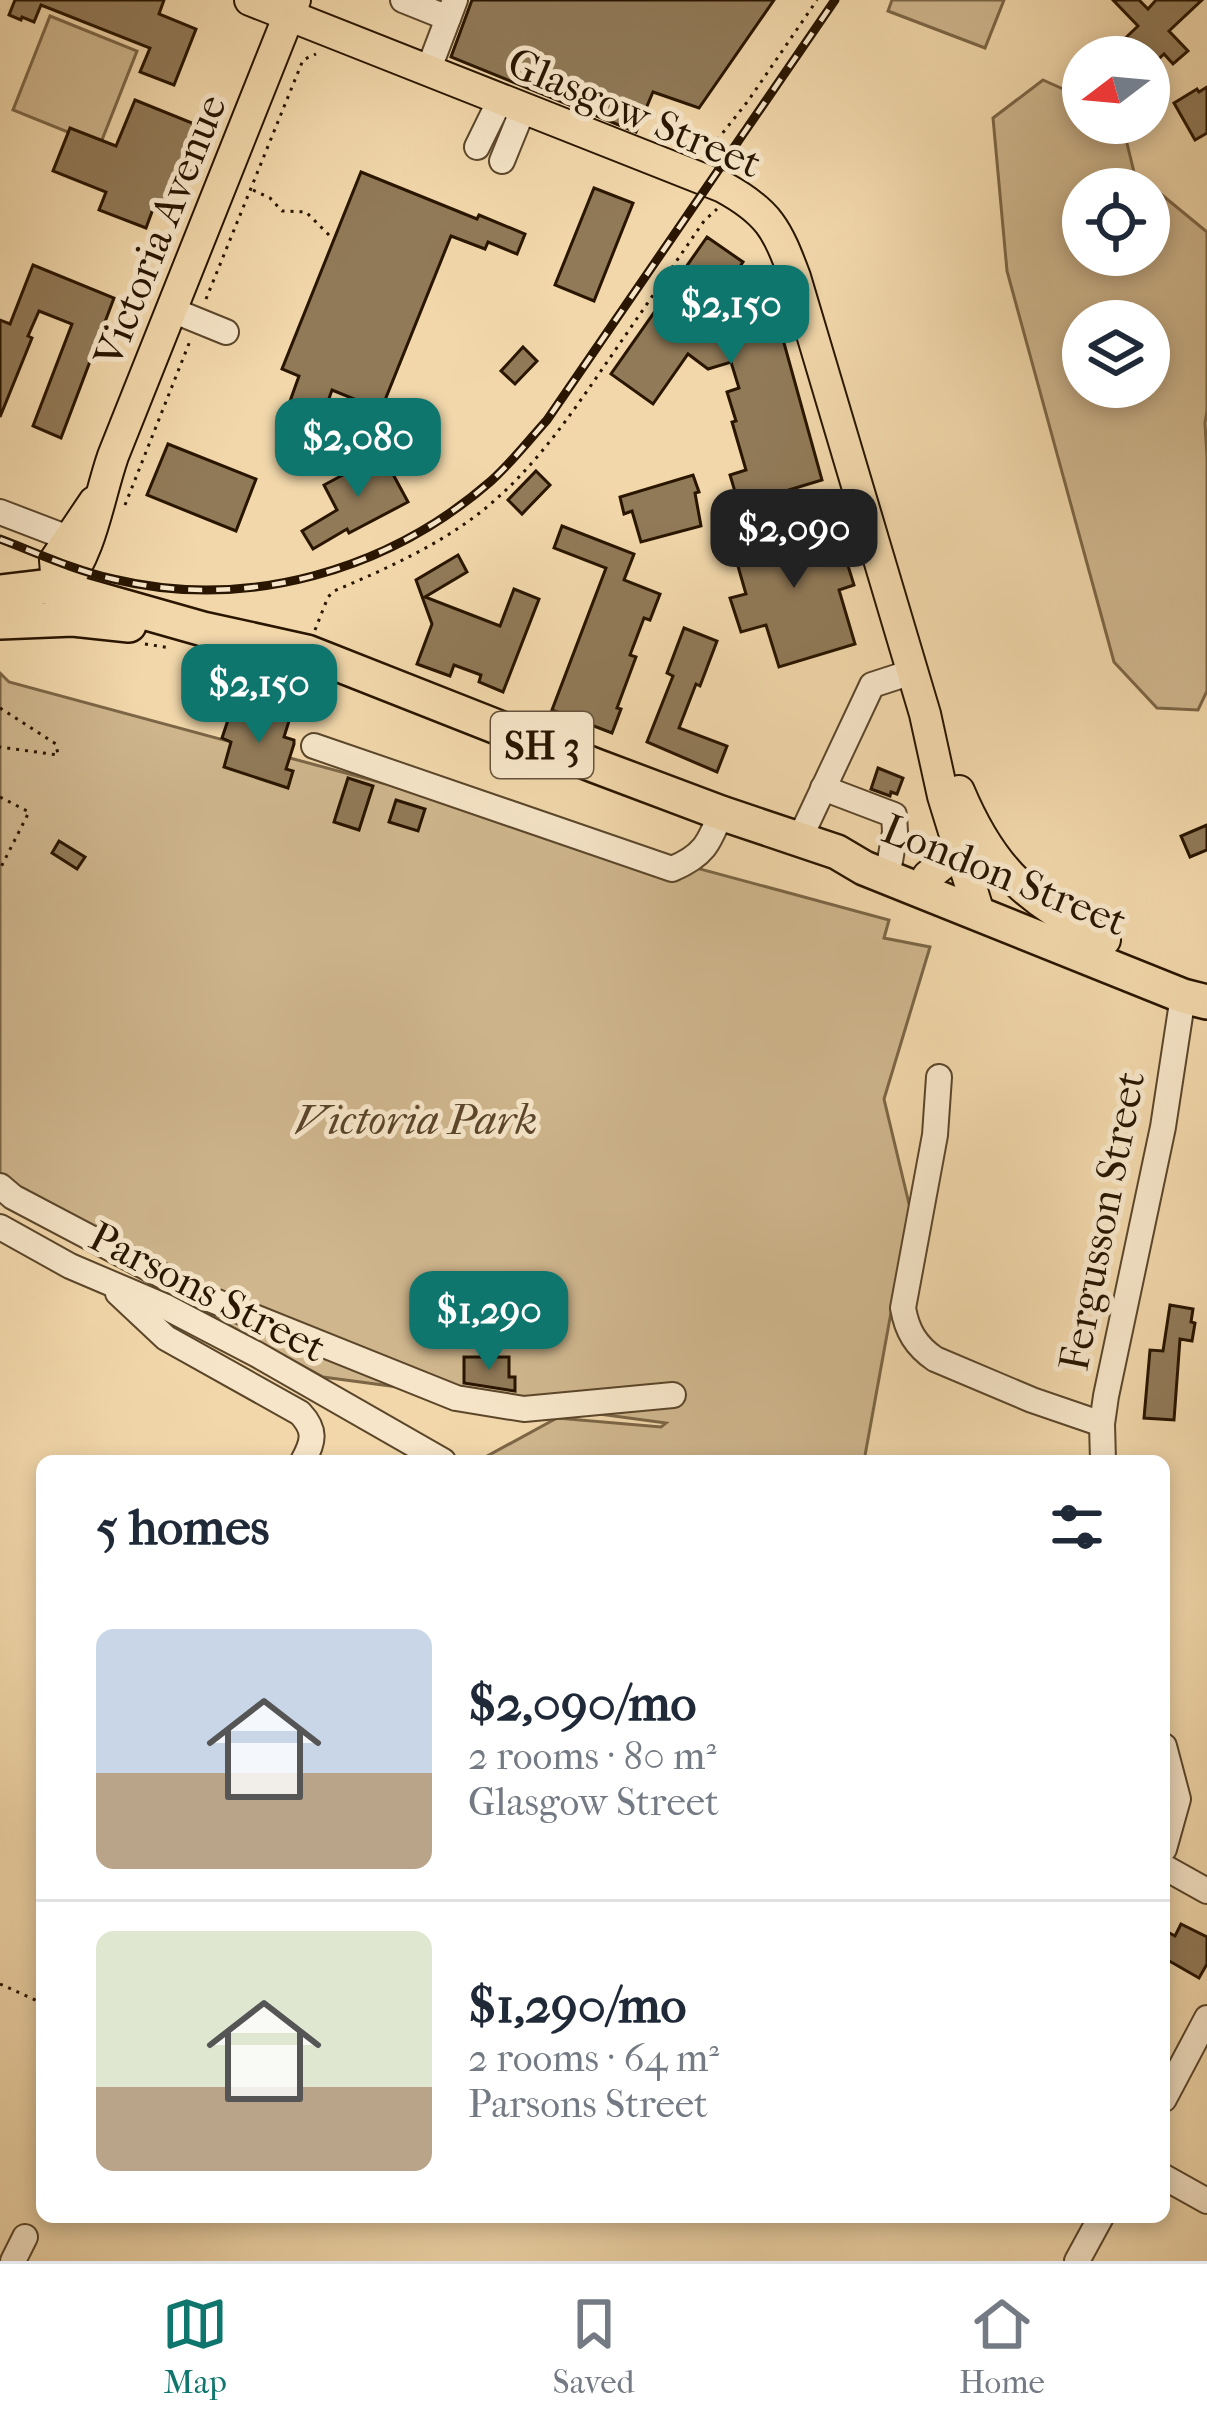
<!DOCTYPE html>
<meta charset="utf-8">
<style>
:root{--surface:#fff;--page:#f2f2f3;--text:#1f2937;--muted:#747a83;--line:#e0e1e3;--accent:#0f766e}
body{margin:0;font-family:"IM FELL French Canon",serif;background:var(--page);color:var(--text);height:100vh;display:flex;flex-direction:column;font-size:45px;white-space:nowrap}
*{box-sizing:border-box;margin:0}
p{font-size:39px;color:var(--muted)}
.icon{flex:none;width:66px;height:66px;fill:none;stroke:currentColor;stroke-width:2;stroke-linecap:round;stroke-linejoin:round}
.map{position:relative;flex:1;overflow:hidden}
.side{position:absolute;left:36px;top:1455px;width:1134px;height:768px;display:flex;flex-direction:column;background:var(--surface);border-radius:18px;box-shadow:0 6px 18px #0003}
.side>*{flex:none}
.needle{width:78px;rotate:254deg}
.tools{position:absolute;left:1062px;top:36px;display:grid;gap:24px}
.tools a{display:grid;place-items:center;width:108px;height:108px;border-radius:50%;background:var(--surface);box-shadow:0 6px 18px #0003;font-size:60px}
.price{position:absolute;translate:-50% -102px;padding:0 27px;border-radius:24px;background:var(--accent);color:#fff;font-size:39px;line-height:78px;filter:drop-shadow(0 3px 6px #0008)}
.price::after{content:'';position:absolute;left:50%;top:72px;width:36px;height:27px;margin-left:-18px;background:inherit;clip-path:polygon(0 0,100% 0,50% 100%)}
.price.active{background:#222;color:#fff}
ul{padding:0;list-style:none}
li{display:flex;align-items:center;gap:36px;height:300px;padding:0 60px}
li+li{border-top:3px solid var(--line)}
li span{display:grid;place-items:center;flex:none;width:336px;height:240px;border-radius:18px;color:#555}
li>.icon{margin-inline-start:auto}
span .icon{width:144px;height:144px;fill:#fffc;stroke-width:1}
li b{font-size:51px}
h2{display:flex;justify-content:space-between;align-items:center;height:144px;padding:0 60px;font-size:51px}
.tabs{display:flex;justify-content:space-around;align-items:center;height:168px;border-top:3px solid var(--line);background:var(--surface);font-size:33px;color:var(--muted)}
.tabs a{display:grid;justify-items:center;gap:6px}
.tabs .active{color:var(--accent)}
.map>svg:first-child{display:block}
.green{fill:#cfb68d;stroke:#7c6646;stroke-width:3;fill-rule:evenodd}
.building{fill:#917a58;stroke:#291500;stroke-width:3}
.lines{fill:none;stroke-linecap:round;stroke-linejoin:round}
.minor-casing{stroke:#5b462a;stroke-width:28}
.major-casing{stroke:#291500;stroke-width:34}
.highway-casing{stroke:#291500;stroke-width:38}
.path{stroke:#291500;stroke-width:3;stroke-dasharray:3 6;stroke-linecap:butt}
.minor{stroke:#f6e5c8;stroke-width:24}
.major{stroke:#f1d7aa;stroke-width:30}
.highway{stroke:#f1d7aa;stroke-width:33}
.rail-casing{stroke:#291500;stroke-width:9}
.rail{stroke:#f6e5c8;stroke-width:4.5;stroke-dasharray:14;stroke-linecap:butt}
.labels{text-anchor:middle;stroke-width:10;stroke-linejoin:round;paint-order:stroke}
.shield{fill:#f6e5c8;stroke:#66533c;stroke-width:3}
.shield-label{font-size:39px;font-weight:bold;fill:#291500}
.street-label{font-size:42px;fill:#291500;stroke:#f6e5c8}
.park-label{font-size:42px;font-style:italic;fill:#5b452a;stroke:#f6e5c8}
</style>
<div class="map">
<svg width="1207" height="2261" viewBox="0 0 1207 2261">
<rect width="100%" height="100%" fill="#f1d7aa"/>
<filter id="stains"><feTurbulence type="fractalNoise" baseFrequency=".00167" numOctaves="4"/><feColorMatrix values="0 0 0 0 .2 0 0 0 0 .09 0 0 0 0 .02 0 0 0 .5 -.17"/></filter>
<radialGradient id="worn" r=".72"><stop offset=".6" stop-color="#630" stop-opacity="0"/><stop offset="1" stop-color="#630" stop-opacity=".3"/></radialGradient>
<g class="green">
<polygon points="892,0 1004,0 985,48 888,11"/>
<polygon points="50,16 137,51 100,145 13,110"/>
<path d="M1043,80L1083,98V123H1122L1134,172L1207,232V410L1205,423L1207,457V691L1198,710L1157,708L1114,662L1007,271L993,118ZM1149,189V255H1083V189ZM1083,321H1149V387H1083Z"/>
<polygon points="0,673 9,682 889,920 884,938 930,947 884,1099 910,1208 864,1461 478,1461 557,1418 661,1427 666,1423 323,1377 0,1200"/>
</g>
<g class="building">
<polygon points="15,0 164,0 159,14 196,29 174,85 140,72 150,48 41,5 34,22 22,17 21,20 9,15"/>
<polygon points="472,0 774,0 699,108 653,92 636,132 451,57"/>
<polygon points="1113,0 1139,0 1148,9 1156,0 1202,0 1169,31 1188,51 1173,64 1164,54 1149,68 1149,57 1127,57 1117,46 1138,26"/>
<polygon points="1207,87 1207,133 1195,140 1174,103 1197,89 1199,92"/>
<polygon points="135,100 207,129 190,172 181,168 163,213 153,209 146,228 99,210 106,192 53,171 70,128 116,146"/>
<polygon points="361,172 477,219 479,215 525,234 517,254 488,242 485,249 451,236 381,410 332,390 319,427 285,415 299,376 282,369"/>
<polygon points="594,188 633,203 594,301 555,285"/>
<polygon points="707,237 743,262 739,268 769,289 822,480 739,505 730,475 746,470 732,422 736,421 727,392 739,388 731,362 708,369 688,354 653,404 611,374"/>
<polygon points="33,265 114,298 61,438 33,426 72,324 39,311 28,336 32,338 0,417 0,320 10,324"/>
<polygon points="523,347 537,361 515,384 501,371"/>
<polygon points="168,444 256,479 236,531 147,495"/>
<polygon points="382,454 408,502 349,533 347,529 313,549 302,531 337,510 324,485"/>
<polygon points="536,471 550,485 522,514 508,500"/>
<polygon points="693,475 699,492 695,493 701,526 641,542 632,511 624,514 620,497"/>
<polygon points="819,516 832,560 845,556 854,585 839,590 855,644 779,667 766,625 741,632 730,598 746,594 731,542"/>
<polygon points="562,526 634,554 624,580 660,594 650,620 644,618 630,655 636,657 617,708 621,709 612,733 552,710 606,568 554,548"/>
<polygon points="458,555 467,572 425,597 500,626 514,589 539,599 503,692 479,682 481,675 454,665 450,676 417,664 432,624 416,580"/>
<polygon points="684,628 717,641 700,686 696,684 679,728 727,746 717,772 647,742 673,676 667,673"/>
<polygon points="233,705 289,721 284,737 294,740 294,744 286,769 293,771 288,788 224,767 231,742 222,738"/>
<polygon points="878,768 903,778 897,794 891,792 890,796 871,789"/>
<polygon points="348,778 373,786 359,830 334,822"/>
<polygon points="396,800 425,809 418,831 389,822"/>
<polygon points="1207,825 1207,850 1190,857 1181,836"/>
<polygon points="59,841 85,857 77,869 52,853"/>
<polygon points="1170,1305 1193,1309 1191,1322 1195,1323 1192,1341 1180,1339 1174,1420 1144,1418 1150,1350 1163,1351"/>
<polygon points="464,1357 509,1357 509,1377 515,1377 515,1391 464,1383"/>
<polygon points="1181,1924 1207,1937 1207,1964 1199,1978 1164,1958 1164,1930 1175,1936"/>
</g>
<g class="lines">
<g class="minor-casing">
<g id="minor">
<polyline points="403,0 448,18"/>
<polyline points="428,71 455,0"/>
<polyline points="477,147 501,98"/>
<polyline points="502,161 524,107"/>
<polyline points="172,310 226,332"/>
<polyline points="0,512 68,538"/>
<path d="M314,746L672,869C703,856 709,844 721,813"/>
<polyline points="823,788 894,815 895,832 890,861"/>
<polyline points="800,838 872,685 912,672"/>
<path d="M939,1077L935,1135L903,1308C907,1331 916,1346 935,1359L1032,1400L1102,1424"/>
<polyline points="0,1186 13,1197 197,1294 456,1398 524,1409 673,1395"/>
<polyline points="0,1227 70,1266 164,1306 256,1354 443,1461"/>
<path d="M118,1293L166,1338L300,1413C316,1430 314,1441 303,1461"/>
<polyline points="1103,1461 1102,1424 1106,1396 1163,1127 1183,996"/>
<polyline points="1164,1746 1178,1799 1164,1849"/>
<polyline points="1164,1867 1207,1891"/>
<polyline points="1164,2099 1207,2018"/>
<polyline points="1164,2177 1207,2201"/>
<polyline points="13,2261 25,2237"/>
<polyline points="1077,2261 1101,2217"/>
</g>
</g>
<g class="major-casing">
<g id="major">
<path d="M250,0L723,187C769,212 777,229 795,277L925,714L943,796L979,913"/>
<path d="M62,589C93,548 97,503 113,456L295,0"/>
<polyline points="62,589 56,573 55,560 94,502"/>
<path d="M959,791C993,872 1029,901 1105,940"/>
<polyline points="928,876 948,860 957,842"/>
</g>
</g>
<g class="highway-casing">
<g id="highway">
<polyline points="0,592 44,587 62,589 203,629 307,652 596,766 721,813 837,852 864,868 1183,996 1207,1002"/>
<polyline points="0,622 73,619 129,625"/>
</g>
</g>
<g class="path">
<polyline points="706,154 748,101 817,0"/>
<polyline points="253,190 270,198 282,211 306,212 334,240"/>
<polyline points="206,299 303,60 316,54"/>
<polyline points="125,505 190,341"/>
<path d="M315,630L328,597L334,591C388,568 442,544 487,507C535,467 570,416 605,365C638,317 671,269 704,221L717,209"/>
<polyline points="145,644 171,648"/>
<polyline points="0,708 56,744 58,755 0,747"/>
<polyline points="0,797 29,812 0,869"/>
<polyline points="0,1984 42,2003"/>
</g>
<use href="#minor" class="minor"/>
<use href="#major" class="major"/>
<use href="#highway" class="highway"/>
<g class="rail-casing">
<path id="rail" d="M0,539C37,553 74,570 113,579C247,611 388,571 491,481C511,463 529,440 547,420L835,0"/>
</g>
<use href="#rail" class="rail"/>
</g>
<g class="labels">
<rect class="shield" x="491" y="712" width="102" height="66" rx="9"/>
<g class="shield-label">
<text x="542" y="759">SH 3</text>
</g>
<g class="street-label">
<text transform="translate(635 112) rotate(23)" y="15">Glasgow Street</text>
<text transform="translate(159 230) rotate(-68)" y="15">Victoria Avenue</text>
<text transform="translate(1005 874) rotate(22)" y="15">London Street</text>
<text transform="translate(1101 1221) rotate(-79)" y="15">Fergusson Street</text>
<text transform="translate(208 1291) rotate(27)" y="15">Parsons Street</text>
</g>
<g class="park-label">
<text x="416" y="1134">Victoria Park</text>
</g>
</g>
<rect width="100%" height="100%" filter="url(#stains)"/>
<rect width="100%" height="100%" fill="url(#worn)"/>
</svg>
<div class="tools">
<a><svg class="needle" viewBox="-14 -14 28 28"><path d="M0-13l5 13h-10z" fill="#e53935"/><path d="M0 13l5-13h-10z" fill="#747a83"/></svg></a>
<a><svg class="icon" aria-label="locate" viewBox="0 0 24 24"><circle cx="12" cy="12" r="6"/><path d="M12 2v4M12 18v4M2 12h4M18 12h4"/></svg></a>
<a><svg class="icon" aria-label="layers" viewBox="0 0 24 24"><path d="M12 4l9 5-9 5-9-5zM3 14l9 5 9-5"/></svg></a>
</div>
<b class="price" style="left:731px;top:367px">$2,150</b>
<b class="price" style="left:358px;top:500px">$2,080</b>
<b class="price active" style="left:794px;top:591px">$2,090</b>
<b class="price" style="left:259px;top:746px">$2,150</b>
<b class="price" style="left:489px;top:1373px">$1,290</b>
<section class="side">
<h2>5 homes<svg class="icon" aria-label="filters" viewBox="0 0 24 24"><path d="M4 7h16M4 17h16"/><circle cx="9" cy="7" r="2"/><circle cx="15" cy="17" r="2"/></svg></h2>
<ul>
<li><span style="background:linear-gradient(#c9d6e8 60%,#b9a48a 0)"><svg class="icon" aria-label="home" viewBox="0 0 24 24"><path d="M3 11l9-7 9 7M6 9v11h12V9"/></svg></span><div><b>$2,090/mo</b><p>2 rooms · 80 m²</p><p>Glasgow Street</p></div></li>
<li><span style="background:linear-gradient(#dfe7d0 65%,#b9a48a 0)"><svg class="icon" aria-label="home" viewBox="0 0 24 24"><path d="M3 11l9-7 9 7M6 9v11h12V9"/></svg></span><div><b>$1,290/mo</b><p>2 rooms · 64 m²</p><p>Parsons Street</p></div></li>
</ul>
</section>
</div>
<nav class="tabs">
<a class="active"><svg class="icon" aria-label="map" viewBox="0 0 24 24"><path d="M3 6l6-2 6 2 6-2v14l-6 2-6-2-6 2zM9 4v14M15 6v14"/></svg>Map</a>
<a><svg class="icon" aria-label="saved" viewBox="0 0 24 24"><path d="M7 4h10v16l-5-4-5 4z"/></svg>Saved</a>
<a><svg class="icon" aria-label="home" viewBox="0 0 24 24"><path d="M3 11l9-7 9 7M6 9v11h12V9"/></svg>Home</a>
</nav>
